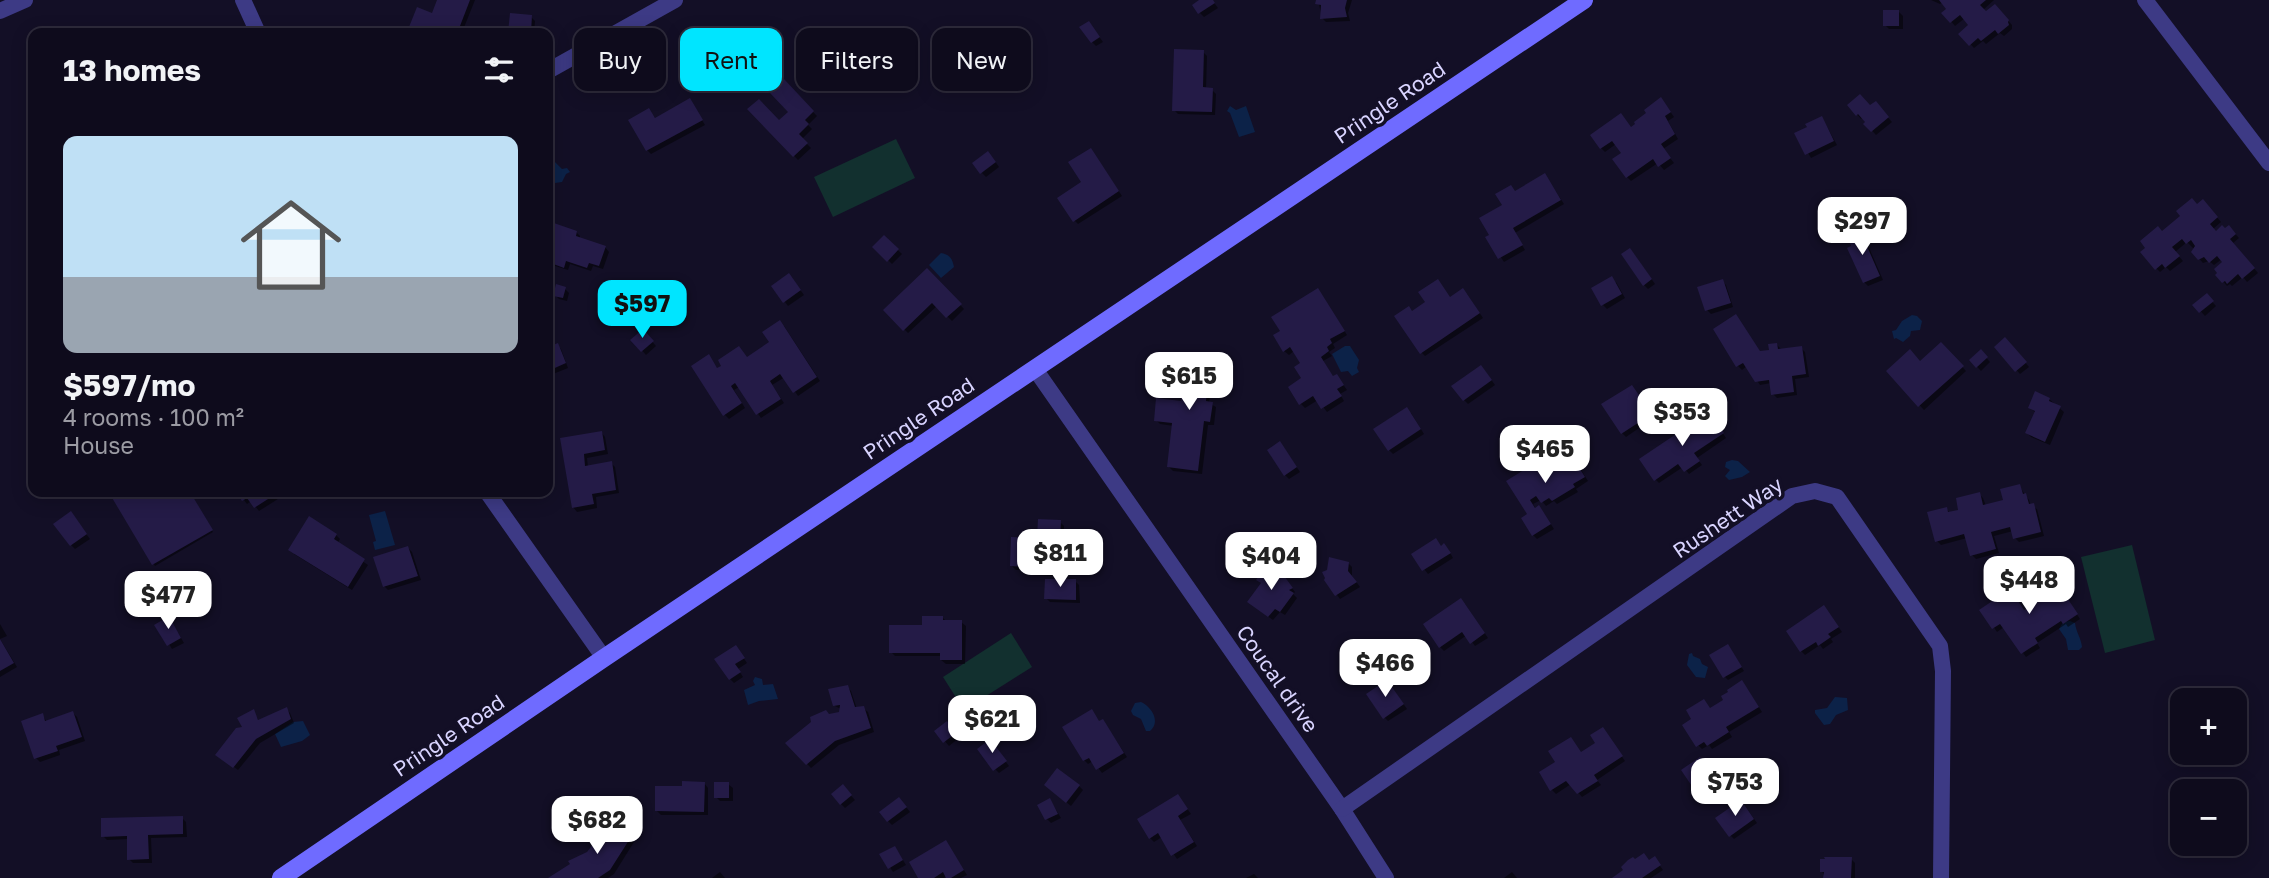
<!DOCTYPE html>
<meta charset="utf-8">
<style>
:root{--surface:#0e0b1c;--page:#171425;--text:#f1f3f6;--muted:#9b9ba3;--line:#2e2b3b;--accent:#00e5ff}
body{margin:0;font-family:"Golos Text",sans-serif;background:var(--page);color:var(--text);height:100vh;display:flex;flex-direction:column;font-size:26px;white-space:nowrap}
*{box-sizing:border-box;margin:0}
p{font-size:23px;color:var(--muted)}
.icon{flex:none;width:38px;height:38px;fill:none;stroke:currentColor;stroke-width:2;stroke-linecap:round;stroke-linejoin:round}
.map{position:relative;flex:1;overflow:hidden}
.details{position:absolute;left:28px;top:28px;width:525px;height:469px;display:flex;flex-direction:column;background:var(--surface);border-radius:14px;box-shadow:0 4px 18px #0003,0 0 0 2px var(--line)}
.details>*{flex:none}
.top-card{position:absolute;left:574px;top:28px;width:665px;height:63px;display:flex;gap:14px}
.fabs{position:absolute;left:2170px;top:688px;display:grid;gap:14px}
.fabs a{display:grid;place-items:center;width:77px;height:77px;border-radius:14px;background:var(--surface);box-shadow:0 4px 18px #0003,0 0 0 2px var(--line);font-size:35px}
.price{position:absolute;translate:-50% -60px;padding:0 16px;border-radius:14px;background:#fff;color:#222;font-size:23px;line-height:46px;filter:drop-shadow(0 2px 4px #0008)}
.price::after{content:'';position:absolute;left:50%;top:42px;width:21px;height:16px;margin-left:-10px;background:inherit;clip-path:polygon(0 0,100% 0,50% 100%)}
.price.active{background:var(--accent);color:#111}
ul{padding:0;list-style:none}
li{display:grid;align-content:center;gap:14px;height:371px;padding:0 35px}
li span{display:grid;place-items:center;height:217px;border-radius:14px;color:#555}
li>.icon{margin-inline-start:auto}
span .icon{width:126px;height:126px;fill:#fffc;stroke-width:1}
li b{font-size:30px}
h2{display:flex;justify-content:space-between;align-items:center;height:84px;padding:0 35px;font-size:30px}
.pill{padding:0 24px;border-radius:14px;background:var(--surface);box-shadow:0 4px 18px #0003,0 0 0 2px var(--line);font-size:24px;line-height:63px}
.pill.active{background:var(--accent);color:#111}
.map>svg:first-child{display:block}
.green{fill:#12302f}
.water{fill:#0c2248}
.shadow{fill:#0007}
.building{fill:#241b47}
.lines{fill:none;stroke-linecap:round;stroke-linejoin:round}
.street{stroke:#3d3a85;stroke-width:16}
.secondary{stroke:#6f6bff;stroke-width:18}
.labels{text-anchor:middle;stroke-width:7;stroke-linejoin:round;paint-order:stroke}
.street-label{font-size:21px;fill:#d9d4ff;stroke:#130f26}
</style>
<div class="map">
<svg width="2269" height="878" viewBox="0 0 2269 878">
<rect width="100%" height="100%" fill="#130f26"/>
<g class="green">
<polygon points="896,139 915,178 833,217 814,177"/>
<polygon points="2132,545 2155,640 2105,653 2081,557"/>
<polygon points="1011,633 1032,667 964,710 943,677"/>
</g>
<g class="water">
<polygon points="1230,106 1236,110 1246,106 1255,132 1239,137 1230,113 1227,111"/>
<polygon points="548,159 553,160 562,169 567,168 570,172 566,174 562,182 555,183 548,177"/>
<path d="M941,253C950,255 952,258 954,267L941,278L929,265Z"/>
<polygon points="1912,315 1917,316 1922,321 1920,330 1911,331 1910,336 1903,342 1896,338 1894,339 1892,331 1896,330 1902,321"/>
<polygon points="1345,346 1350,346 1359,360 1357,368 1359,372 1352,376 1348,371 1341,372 1332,354"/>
<polygon points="1732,460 1738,461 1750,472 1742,477 1729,480 1725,476 1730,470 1725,467 1726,462"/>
<polygon points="385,511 395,545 375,550 373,542 376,541 369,515"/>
<path d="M2070,621L2075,623C2076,632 2081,638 2082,647L2079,650H2068L2066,639L2059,629L2063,622Z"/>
<polygon points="1692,653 1693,656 1700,659 1702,664 1708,667 1705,678 1696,677 1687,665 1689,654"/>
<polygon points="755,677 762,679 763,685 773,684 778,699 759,701 748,705 744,690 755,685 753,681"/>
<polygon points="1835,697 1847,698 1848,710 1836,715 1830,724 1824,725 1815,713 1815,710 1827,708"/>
<path d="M1141,702C1152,707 1161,722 1150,731H1146L1141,719L1133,715L1131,711L1135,703Z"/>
<polygon points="303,721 310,735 302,741 281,747 275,734 293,722"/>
</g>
<g class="shadow">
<polygon points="439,0 475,0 463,30 467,33 411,33 409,32 433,15"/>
<polygon points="1202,0 1212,0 1218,8 1204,17 1200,13"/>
<polygon points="1318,0 1352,0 1348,13 1350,21 1326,22 1322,18"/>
<polygon points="1931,0 1994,0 1983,10 1986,13 1995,6 2012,25 2012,29 2004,36 2000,33 1986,44 1983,41 1974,48 1961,34 1971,25 1965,18 1955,26 1944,13 1949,9 1943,2 1940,4"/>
<polygon points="1899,12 1903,16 1903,29 1889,29 1885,25"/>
<polygon points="511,15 531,17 535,21 534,33 510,33"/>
<polygon points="1092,27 1103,42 1096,46 1092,42"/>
<polygon points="1203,52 1207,56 1206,89 1212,90 1216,94 1215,115 1178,114 1174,110"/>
<polygon points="985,58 989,62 984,78 961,71 957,67"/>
<polygon points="784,82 817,116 808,125 812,129 802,139 811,148 798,160 750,109 779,122 790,112"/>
<polygon points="690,100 705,125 651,154 647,150 649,110 656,119"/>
<polygon points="1875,103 1892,122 1876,135 1866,124 1863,117 1861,119 1849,105 1871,107"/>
<polygon points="1665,104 1674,117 1668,121 1678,139 1663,149 1674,163 1664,170 1658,163 1631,181 1627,177 1623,154 1616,144 1605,152 1601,148 1631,129"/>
<polygon points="1822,118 1837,145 1811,158 1797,134"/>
<polygon points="1094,154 1122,196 1078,224 1074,220"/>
<polygon points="992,157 999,167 986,177 982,173"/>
<polygon points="1545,175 1564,204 1515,233 1525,250 1504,262 1488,238 1492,235 1504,205 1516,193"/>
<polygon points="2203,201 2221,222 2213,229 2216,233 2229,227 2239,238 2233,243 2258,273 2247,282 2243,277 2232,286 2230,284 2227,286 2218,275 2225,262 2222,259 2214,265 2209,261 2203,263 2194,253 2196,251 2187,242 2175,252 2183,261 2170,271 2166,267 2160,272 2156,268 2163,233"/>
<polygon points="548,223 576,232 580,236 580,239 605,247 609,252 603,269 593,266 591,271 570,264 568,270 549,264 548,263 550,248 548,247"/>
<polygon points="1860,232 1864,236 1883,280 1868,286 1864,282"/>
<polygon points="884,237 902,254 892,264 875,247"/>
<polygon points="1634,254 1655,284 1648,289 1644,285"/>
<polygon points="927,270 964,309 952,321 937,306 908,333 885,310"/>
<polygon points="793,280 804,295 788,306 785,302"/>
<polygon points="1722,281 1726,285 1733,307 1711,314 1707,310"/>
<polygon points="1616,282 1625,298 1607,309 1603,305"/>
<polygon points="565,289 569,293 567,301 559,299 555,295"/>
<polygon points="1467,294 1483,318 1425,356 1421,352 1451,299"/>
<polygon points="1322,295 1347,335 1333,344 1335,348 1329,352 1332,356 1323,361 1334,378 1337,376 1347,390 1340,394 1344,401 1327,412 1318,400 1305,408 1301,404 1290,387 1304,379 1302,364 1294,351 1289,355 1284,351"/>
<polygon points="2206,295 2216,306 2205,316 2195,305"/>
<polygon points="1736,316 1761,353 1771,351 1777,345 1781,349 1801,348 1805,352 1809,377 1795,379 1797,395 1777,398 1773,394 1771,383 1760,385 1747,366 1742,370 1738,366"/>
<polygon points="784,326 820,381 798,396 785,377 772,385 784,403 761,418 739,387 734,390 745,408 729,419 725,415 712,361 718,370 747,358 772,342"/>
<polygon points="643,331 656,346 646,355 633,340"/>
<polygon points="2009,343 2029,367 2020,374 1996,347"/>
<polygon points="1941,344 1966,371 1924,410 1888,371 1920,363"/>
<polygon points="557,345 561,349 568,368 553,374 548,367 548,349"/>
<polygon points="1981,352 1990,362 1981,371 1971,360"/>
<polygon points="1219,360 1223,364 1221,385 1211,384 1209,403 1216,407 1214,425 1208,425 1202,474 1173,471 1169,467 1174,426 1160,424 1156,420 1182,403"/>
<polygon points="1485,371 1495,385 1468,404 1464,400"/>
<polygon points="1632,387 1660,428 1652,433 1645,424 1626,437 1622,433"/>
<polygon points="2049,399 2064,412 2050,445 2031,437 2027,433 2036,413 2030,408"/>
<polygon points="1411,413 1424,434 1393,454 1389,450"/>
<polygon points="1713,418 1726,438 1697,458 1702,465 1689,474 1683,467 1659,483 1655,479"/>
<polygon points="601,432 605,437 608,454 587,458 588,467 611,463 615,467 619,493 596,497 597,508 577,512 573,507 562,439"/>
<polygon points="1284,448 1300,472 1289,479 1285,475"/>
<polygon points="1569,451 1588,481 1576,489 1578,492 1557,504 1554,501 1546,506 1541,500 1533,504 1536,509 1543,512 1554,529 1537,539 1533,535 1529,514 1509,482"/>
<polygon points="2019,486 2029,500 2031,506 2037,509 2044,536 2019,542 2015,538 2013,531 1994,536 1999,553 1976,559 1972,555 1967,538 1941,545 1937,541 1946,509 1950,513 1961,511 1979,494 1983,498 1986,506 2005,501"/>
<polygon points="121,492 189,492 213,532 155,566 114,497"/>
<polygon points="238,492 289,492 259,511 251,501 247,504"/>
<polygon points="74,518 90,539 75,549 71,545"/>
<polygon points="1060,522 1064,526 1063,571 1054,571 1053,576 1033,575 1028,570 1016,570 1012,566"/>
<polygon points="336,535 340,539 337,544 368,565 352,590 294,554"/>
<polygon points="1441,547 1448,549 1453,558 1428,574 1413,555"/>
<polygon points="408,548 412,552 421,580 388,590 384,586"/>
<polygon points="2049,558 2057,569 2045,576 2041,572"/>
<polygon points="1348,563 1352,567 1352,576 1360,587 1340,599 1326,580"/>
<polygon points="1270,571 1280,571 1295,592 1293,594 1297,598 1285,615 1280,612 1273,620 1253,606 1262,584 1258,580"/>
<polygon points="1075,581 1079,585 1080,603 1050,602 1046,598"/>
<polygon points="2061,590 2080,619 2068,627 2066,624 2037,643 2040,648 2026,657 2004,627 1997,632 1982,610 2025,612"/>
<polygon points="1465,604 1488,638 1475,646 1467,635 1444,651 1440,647"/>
<polygon points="1828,612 1842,632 1831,639 1833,642 1823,649 1820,645 1805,655 1801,651"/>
<polygon points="942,617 947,622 961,622 966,626 965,664 946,664 941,660 941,656 895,656 891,652 923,627"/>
<polygon points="172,623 184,643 172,649 157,625"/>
<polygon points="0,624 7,636 0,639 17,667 0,677"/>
<polygon points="1728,646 1744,671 1728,680 1724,676"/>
<polygon points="739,651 747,663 738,669 743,677 734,683 730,679"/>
<polygon points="1391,686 1407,709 1388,721 1384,717"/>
<polygon points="847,687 851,691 857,709 863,708 868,712 874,732 839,745 811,768 788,744 829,715 841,713 841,709 835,706"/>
<polygon points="1746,687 1762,712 1729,732 1732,737 1712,749 1709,745 1702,749 1698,745 1711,710"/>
<polygon points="286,709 290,713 294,723 260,743 238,770 222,758 244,728 253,711 259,721"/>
<polygon points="73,713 77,717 85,741 59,750 60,755 40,762 36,758 42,715 47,722"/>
<polygon points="1103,721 1127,757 1102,773 1093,761 1088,764 1084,760 1100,723"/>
<polygon points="951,727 959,738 949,746 936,731"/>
<polygon points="1603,729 1625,761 1597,780 1601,785 1582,797 1571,784 1556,794 1552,790 1558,762 1582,753 1597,743"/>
<polygon points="994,746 1009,766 999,773 995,769"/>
<polygon points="1700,759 1724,793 1707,804 1703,800"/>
<polygon points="1753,772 1760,783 1751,788 1747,783"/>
<polygon points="704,783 708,788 708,815 661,815 657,811 684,788"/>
<polygon points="728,784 733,788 733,801 720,801 716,797"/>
<polygon points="1079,786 1083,790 1071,806 1050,789"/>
<polygon points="843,787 855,800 845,808 841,804"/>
<polygon points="1178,796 1191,814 1180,820 1197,846 1177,859 1162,837 1154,842 1150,838"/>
<polygon points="1050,800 1061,818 1051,823 1047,819"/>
<polygon points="903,803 910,812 892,825 888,821"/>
<polygon points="1745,806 1757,823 1734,839 1730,835"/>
<polygon points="182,818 186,822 187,837 151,838 152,863 133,863 129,859 129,839 107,840 103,836"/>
<polygon points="630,838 634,842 614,874 608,878 551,878"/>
<polygon points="946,842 967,875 961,878 948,878 947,876 944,878 921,878"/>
<polygon points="898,852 906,865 893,872 882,855"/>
<polygon points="1851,859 1855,863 1855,878 1825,878 1822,871"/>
<polygon points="1650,862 1658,863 1663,870 1651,878 1617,878 1625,871"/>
<polygon points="720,872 725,878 712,878"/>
<polygon points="1512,872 1517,878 1504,878"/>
<polygon points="1254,874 1258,878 1246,878"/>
</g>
<g class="building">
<polygon points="437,0 470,0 460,26 465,28 463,33 407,32 417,7 432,13"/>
<polygon points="1199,0 1213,0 1215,3 1198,14 1192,5"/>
<polygon points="1316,0 1347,0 1345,8 1347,17 1320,19 1321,5 1315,4"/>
<polygon points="1939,0 1986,0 1980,5 1986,11 1995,4 2009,20 2008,22 2009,25 1998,34 1995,30 1981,41 1978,38 1969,46 1958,34 1968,25 1960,15 1950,23 1941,13 1946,9"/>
<rect x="1883" y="10" width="16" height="16"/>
<polygon points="510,13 532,15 531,33 508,33"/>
<polygon points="1089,21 1100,37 1091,43 1079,27"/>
<polygon points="962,48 986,56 980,75 955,68"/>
<polygon points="1174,49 1204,50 1203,87 1213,88 1212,112 1172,111"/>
<polygon points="784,79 814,111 805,120 809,124 799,134 808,143 793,157 747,109 759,99 779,120 788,112 770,93"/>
<polygon points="1860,94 1870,105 1876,101 1889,117 1871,132 1863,124 1865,122 1858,114 1856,116 1847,105"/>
<polygon points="1661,97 1671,112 1665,116 1675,134 1661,144 1671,158 1658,167 1653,159 1626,178 1612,159 1621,153 1612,141 1600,149 1590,135 1621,113 1631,127 1635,124 1634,122 1646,113 1644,110"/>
<polygon points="690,98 703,120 646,151 628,120 649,108 655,118"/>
<polygon points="1822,116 1834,141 1805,155 1794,133 1807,127 1805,124"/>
<polygon points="1091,148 1119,191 1073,222 1057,198 1081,182 1068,162"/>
<polygon points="988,151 996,162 980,174 972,163"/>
<polygon points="1545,173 1561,200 1513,228 1523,245 1498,259 1485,237 1489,235 1479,218 1502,205 1495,194 1511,185 1515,191"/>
<polygon points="2192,198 2197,204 2203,199 2218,217 2210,224 2216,231 2222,225 2225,228 2229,225 2236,234 2230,239 2255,268 2242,279 2238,274 2227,284 2225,281 2222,283 2215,275 2217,273 2214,269 2222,262 2217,256 2209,263 2204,257 2198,260 2191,252 2195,246 2191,240 2186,244 2182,239 2172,247 2180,256 2165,268 2162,264 2155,270 2140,252 2145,248 2140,241 2158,226 2162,231 2180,216 2176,211"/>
<polygon points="548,221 577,231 576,236 606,246 599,266 589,263 587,268 566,261 564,268 548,262"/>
<polygon points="1860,230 1880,276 1863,283 1847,248 1851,246 1847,236"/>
<polygon points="884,235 899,249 887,262 872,247"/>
<polygon points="1630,248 1652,279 1643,286 1621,254"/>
<polygon points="927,268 962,304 946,318 932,303 903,331 883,310"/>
<polygon points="789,273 801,290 783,303 771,286"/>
<polygon points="1612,276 1622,294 1601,306 1591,288"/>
<polygon points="1438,279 1450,297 1463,288 1480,313 1420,354 1394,316 1409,306 1412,311 1425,302 1418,292"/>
<polygon points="1723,279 1731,303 1705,311 1697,287"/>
<polygon points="556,284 566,287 563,298 553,296"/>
<polygon points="1318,288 1345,331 1330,339 1332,343 1327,347 1329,351 1321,357 1333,376 1337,374 1344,385 1337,389 1342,396 1321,409 1313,396 1299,405 1288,387 1301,378 1294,367 1300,363 1290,347 1283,352 1273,335 1280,331 1271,317"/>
<polygon points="2207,293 2214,301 2199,313 2192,305"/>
<polygon points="1736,314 1760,351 1769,350 1768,344 1777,343 1778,349 1802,346 1806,374 1792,376 1794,392 1771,395 1769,380 1755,382 1743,363 1736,367 1713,329"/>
<polygon points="780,320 817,377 793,393 780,374 770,381 781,399 756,415 735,383 731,386 742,403 723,416 691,366 709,354 717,368 721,366 718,360 739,346 747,357 769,342 762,332"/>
<polygon points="643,329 654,341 641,352 630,340"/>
<polygon points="2005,337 2027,362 2015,372 1994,347"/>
<polygon points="1941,342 1964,366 1918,407 1886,371 1910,349 1920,361"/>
<polygon points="558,343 566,363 548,371 548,347"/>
<polygon points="1981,349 1988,357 1976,368 1969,360"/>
<polygon points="1186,354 1220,358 1217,382 1208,381 1206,401 1213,402 1210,422 1204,421 1198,471 1167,467 1172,423 1154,421 1156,398 1181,401"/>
<polygon points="1481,365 1492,380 1463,401 1451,386"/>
<polygon points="1632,385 1658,423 1647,430 1641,421 1621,434 1601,404"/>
<polygon points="2035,391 2050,398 2049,401 2061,406 2045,442 2025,433 2035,411 2028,408"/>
<polygon points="1407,407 1421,429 1388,451 1373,429"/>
<polygon points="1709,412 1724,433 1694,453 1700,461 1684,472 1678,464 1654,481 1639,459"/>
<polygon points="602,431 605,450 584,454 585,466 612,461 616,490 592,494 594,504 572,508 560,438"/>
<polygon points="1280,441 1297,467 1284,476 1267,450"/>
<polygon points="1565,445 1585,477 1573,484 1575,487 1552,501 1549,498 1541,503 1536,496 1530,500 1535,508 1539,505 1551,524 1532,536 1521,518 1527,514 1506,481"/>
<polygon points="2020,484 2023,494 2026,493 2029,504 2034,503 2041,532 2013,539 2010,527 1991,532 1996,549 1970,556 1964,534 1935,542 1927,512 1947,507 1948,512 1958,510 1956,498 1980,492 1983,505 2003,500 2000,489"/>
<polygon points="118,492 190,492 213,530 152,565 111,496"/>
<polygon points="236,492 279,492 254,508 247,498 242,501"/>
<polygon points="71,511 87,534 70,546 53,524"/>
<polygon points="309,516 337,534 334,539 365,559 348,587 288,550"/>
<polygon points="1038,519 1061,520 1059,568 1050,568 1050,572 1027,571 1027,567 1010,566 1011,537 1037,538"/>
<polygon points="1436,538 1441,546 1444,543 1451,553 1422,571 1411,554"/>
<polygon points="408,546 418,576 383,587 373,557"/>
<polygon points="2049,556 2054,565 2039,573 2034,564"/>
<polygon points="1329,557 1349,562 1348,571 1357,582 1335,596 1324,580 1325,578 1322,572 1327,570"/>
<polygon points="1276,565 1293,588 1289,590 1294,593 1280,612 1275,609 1268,617 1247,602 1261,583 1256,580 1266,566 1270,569"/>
<polygon points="1045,579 1076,579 1076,600 1044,599"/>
<polygon points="2057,583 2078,614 2063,624 2061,621 2035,638 2038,643 2021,654 2000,624 1992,629 1979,610 2010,589 2024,610 2044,597 2042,594"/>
<polygon points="1461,598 1485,633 1470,644 1462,632 1439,648 1423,624"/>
<polygon points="1824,605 1839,627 1828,634 1831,637 1818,646 1816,642 1800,652 1786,631"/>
<polygon points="169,616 181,638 167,646 154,625"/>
<polygon points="922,616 943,616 943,620 962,620 962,660 940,660 940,653 889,653 889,625 922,625"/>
<polygon points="0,639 14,663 0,671"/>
<polygon points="1728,644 1742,667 1723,678 1709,655"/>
<polygon points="736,645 745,658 735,664 741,672 729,680 714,659"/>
<polygon points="1387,680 1404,704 1383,719 1366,694"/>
<polygon points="1742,680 1759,707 1726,727 1729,732 1707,746 1704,742 1696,747 1682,725 1691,719 1686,710 1704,699 1710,708 1723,700 1721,696 1728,692 1727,690"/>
<polygon points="848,685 855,707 864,706 871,728 835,741 806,765 785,743 811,722 810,717 826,710 829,714 839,712 840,705 833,706 828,689"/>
<polygon points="287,707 291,719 256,739 233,768 215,755 236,728 242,727 237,718 254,709 258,720"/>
<polygon points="1092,709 1099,721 1103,719 1124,753 1096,770 1089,758 1083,761 1062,727"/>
<polygon points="73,711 82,737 56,746 58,751 34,759 21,721 43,713 45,721"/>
<polygon points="947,721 956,733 943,743 934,731"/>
<polygon points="1603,727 1623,756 1594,775 1598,781 1577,794 1566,781 1550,791 1539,772 1555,762 1548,751 1571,737 1581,752 1595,743 1590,735"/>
<polygon points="990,739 1007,761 993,771 977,749"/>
<polygon points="1700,757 1721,788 1702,801 1681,770"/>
<polygon points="1057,768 1080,785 1066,803 1044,785"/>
<polygon points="1753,770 1757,779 1746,784 1741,776"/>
<polygon points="682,781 705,782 704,812 655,811 655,786 682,786"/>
<rect x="714" y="782" width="15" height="16"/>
<polygon points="843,784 852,795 840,805 831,794"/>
<polygon points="1178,794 1188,809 1178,816 1194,842 1171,856 1158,833 1149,839 1137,819"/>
<polygon points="899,797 907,807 887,822 879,812"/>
<polygon points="1050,798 1058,814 1045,820 1037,805"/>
<polygon points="1741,800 1754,819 1729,837 1715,818"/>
<polygon points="183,816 183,834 148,835 149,859 127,860 127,836 101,837 101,818"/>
<polygon points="610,822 631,837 610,870 598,878 548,878 570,864 568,861 587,852"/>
<polygon points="946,840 964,870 951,878 946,878 943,872 934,878 918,878 909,862"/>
<polygon points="895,846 903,860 888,869 879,854"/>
<polygon points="1644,853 1649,860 1655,856 1661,865 1642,878 1612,878 1623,870 1621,867 1628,860 1633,857 1635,859"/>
<polygon points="1824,857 1852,857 1851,878 1823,878 1824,872 1820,872 1820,859 1825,859"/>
</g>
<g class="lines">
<g class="street">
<polyline points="243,0 258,33"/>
<polyline points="2145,0 2269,163"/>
<polyline points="0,11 25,0"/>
<polyline points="548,71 675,0"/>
<polyline points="1035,369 1342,809 1386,878"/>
<polyline points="487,492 604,658"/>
<polyline points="1342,809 1792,496 1815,491 1837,497 1940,646 1943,671 1941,878"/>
</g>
<polyline class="secondary" points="281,878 604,658 1584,0"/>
</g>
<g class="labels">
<g class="street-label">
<text transform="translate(1390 103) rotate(-34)" y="7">Pringle Road</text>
<text transform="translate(919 419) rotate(-34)" y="7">Pringle Road</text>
<text transform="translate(1728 518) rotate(-34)" y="7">Rushett Way</text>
<text transform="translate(1277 679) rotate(55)" y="7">Coucal drive</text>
<text transform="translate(449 736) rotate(-34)" y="7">Pringle Road</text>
</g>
</g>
</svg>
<div class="fabs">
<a>+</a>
<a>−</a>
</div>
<b class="price" style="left:1862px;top:257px">$297</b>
<b class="price active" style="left:642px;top:340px">$597</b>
<b class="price" style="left:1189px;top:412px">$615</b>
<b class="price" style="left:1682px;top:448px">$353</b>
<b class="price" style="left:1545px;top:485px">$465</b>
<b class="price" style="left:1060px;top:589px">$811</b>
<b class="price" style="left:1271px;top:592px">$404</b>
<b class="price" style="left:2029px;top:616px">$448</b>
<b class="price" style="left:168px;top:631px">$477</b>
<b class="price" style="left:1385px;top:699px">$466</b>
<b class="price" style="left:992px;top:755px">$621</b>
<b class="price" style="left:1735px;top:818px">$753</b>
<b class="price" style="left:597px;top:856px">$682</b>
<div class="top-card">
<a class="pill">Buy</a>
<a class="pill active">Rent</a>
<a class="pill">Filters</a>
<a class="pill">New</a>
</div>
<section class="details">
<h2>13 homes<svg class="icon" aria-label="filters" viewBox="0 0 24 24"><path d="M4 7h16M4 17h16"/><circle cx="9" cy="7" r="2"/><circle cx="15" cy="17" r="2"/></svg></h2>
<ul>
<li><span style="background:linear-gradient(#bfe0f5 65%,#9aa5b1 0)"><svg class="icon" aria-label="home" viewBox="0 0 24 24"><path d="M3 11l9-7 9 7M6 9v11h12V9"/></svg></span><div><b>$597/mo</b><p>4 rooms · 100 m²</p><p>House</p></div></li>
</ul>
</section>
</div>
